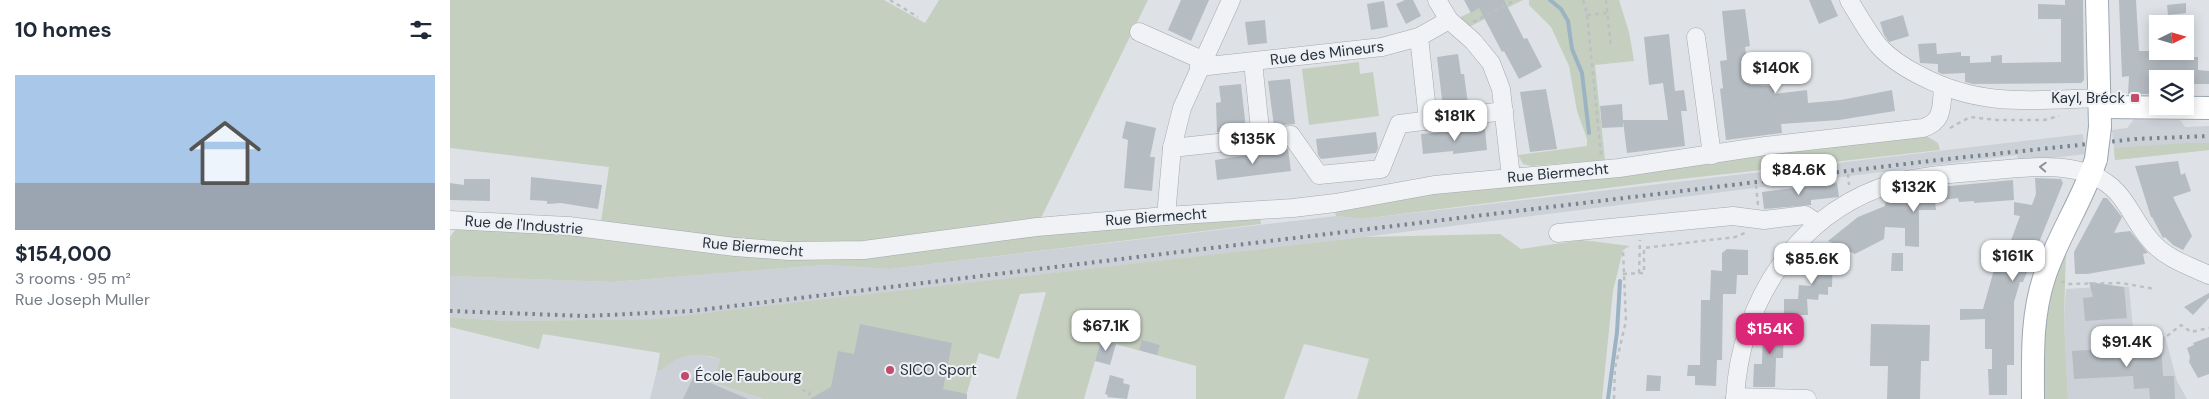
<!DOCTYPE html>
<meta charset="utf-8">
<style>
:root{--surface:#fff;--page:#f6f6f7;--text:#1f2937;--muted:#747a83;--line:#e0e1e3;--accent:#db2777}
body{margin:0;font-family:"DM Sans",sans-serif;background:var(--page);color:var(--text);height:100vh;display:flex;flex-direction:column;font-size:19px;white-space:nowrap}
*{box-sizing:border-box;margin:0}
p{font-size:16px;color:var(--muted)}
.icon{flex:none;width:28px;height:28px;fill:none;stroke:currentColor;stroke-width:2;stroke-linecap:round;stroke-linejoin:round}
.map{position:relative;flex:1;overflow:hidden}
.side{display:flex;flex-direction:column;background:var(--surface);width:450px}
.side>*{flex:none}
.needle{width:32px;rotate:85deg}
.buttons{position:absolute;left:1699px;top:15px;display:grid;gap:10px}
.buttons a{display:grid;place-items:center;width:45px;height:45px;border-radius:0px;background:var(--surface);box-shadow:0 2px 12px #0003;font-size:25px}
.price{position:absolute;translate:-50% -42px;padding:0 11px;border-radius:10px;background:#fff;color:#222;font-size:16px;line-height:32px;filter:drop-shadow(0 1px 2px #0008)}
.price::after{content:'';position:absolute;left:50%;top:30px;width:15px;height:11px;margin-left:-8px;background:inherit;clip-path:polygon(0 0,100% 0,50% 100%)}
.price.current{background:var(--accent);color:#fff}
ul{padding:0;list-style:none}
li{display:grid;align-content:center;gap:10px;height:265px;padding:0 15px}
li+li{border-top:1px solid var(--line)}
li span{display:grid;place-items:center;height:155px;border-radius:0px;color:#555}
li>.icon{margin-inline-start:auto}
span .icon{width:90px;height:90px;fill:#fffc;stroke-width:1}
li b{font-size:21px}
h2{display:flex;justify-content:space-between;align-items:center;height:60px;padding:0 15px;font-size:21px}
main{display:flex;flex:1;min-height:0}
.map>svg:first-child{display:block}
.built{fill:#ccd1d7}
.green{fill:#c5cfbf}
.lines{fill:none;stroke-linecap:round;stroke-linejoin:round}
.stream{stroke:#9bb3c3;stroke-width:4}
.building{fill:#b5bcc2}
.minor-casing{stroke:#a4a9af;stroke-width:19}
.major-casing{stroke:#9ea7b1;stroke-width:24}
.path{stroke:#bcc0c5;stroke-width:2.5;stroke-dasharray:4 4;stroke-linecap:butt}
.minor{stroke:#f0f2f5;stroke-width:18}
.major{stroke:#fff;stroke-width:22}
.rail{stroke:#78838e;stroke-width:4;stroke-dasharray:2.5 5;stroke-linecap:butt}
.major-bridge-casing{stroke:#9ea7b1;stroke-width:24;stroke-linecap:butt}
.major-bridge{stroke:#fff;stroke-width:22}
.oneway{stroke:#8c9298}
.poi-dot{fill:#c24c6a;stroke:#edf0f4;stroke-width:2}
.labels{text-anchor:middle;stroke-width:4;stroke-linejoin:round;paint-order:stroke}
.street-label{font-size:15px;fill:#28313b;stroke:#edf0f4}
.poi-label{font-size:15px;fill:#28313b;stroke:#edf0f4;text-anchor:start}
</style>
<main>
<section class="side">
<h2>10 homes<svg class="icon" aria-label="filters" viewBox="0 0 24 24"><path d="M4 7h16M4 17h16"/><circle cx="9" cy="7" r="2"/><circle cx="15" cy="17" r="2"/></svg></h2>
<ul>
<li><span style="background:linear-gradient(#a9c7e8 70%,#9aa5b1 0)"><svg class="icon" aria-label="home" viewBox="0 0 24 24"><path d="M3 11l9-7 9 7M6 9v11h12V9"/></svg></span><div><b>$154,000</b><p>3 rooms · 95 m²</p><p>Rue Joseph Muller</p></div></li>
</ul>
</section>
<div class="map">
<svg width="1759" height="399" viewBox="0 0 1759 399">
<rect width="100%" height="100%" fill="#dee2e6"/>
<g class="built">
<polygon points="1684,119 1730,120 1735,127 1759,126 1759,150 1665,160 1662,130 1677,128"/>
<polygon points="1633,134 1635,154 1569,162 1567,155 914,237 305,308 204,319 56,321 0,317 0,276 162,282 374,265 440,269 886,216 912,219"/>
<polygon points="1662,286 1679,287 1684,339 1715,336 1727,381 1737,399 1618,399 1614,320 1616,289"/>
<polygon points="246,354 270,359 262,382 313,399 200,399 207,370 212,370 221,362 232,357"/>
</g>
<g class="green">
<polygon points="0,0 434,0 475,23 489,0 698,0 589,222 377,250 150,229 159,167 0,148"/>
<polygon points="1045,0 1073,0 1019,27 1009,18"/>
<polygon points="1079,0 1169,0 1179,32 1184,61 1145,65 1155,160 1081,166 1073,164 1068,155 1137,146 1137,139 1127,111 1119,66 1101,27 1079,5"/>
<polygon points="909,62 910,74 923,72 929,116 859,125 852,69"/>
<polygon points="1473,134 1488,143 1490,150 1213,181 912,219 886,216 885,212 987,192"/>
<polygon points="1737,143 1759,143 1759,150 1665,160 1664,148"/>
<polygon points="810,216 811,224 440,269 374,265 162,282 0,276 0,237 8,226 339,251"/>
<path d="M1050,234L1071,249L1132,240L1180,246L1173,250L1163,291L1152,399H907L919,359L854,344L834,399H746V366L651,340L634,399H566L596,292L570,294L549,359L529,353L515,399H313L262,382L270,359C247,352 230,353 212,370H207L210,353L93,334L89,349L0,327V317L56,321L204,319L914,237Z"/>
<polygon points="1616,250 1614,320 1618,399 1594,399 1594,334 1604,280"/>
</g>
<g class="lines">
<g class="stream">
<polyline points="1100,0 1111,9 1118,21 1122,49 1132,73 1139,133"/>
<polyline points="1158,399 1167,332 1170,281"/>
</g>
</g>
<g class="building">
<polygon points="731,0 759,0 741,41 718,30"/>
<polygon points="955,0 963,0 971,16 956,24 946,4"/>
<polygon points="1014,0 1054,0 1074,39 1077,38 1092,67 1069,79 1054,51 1052,52 1029,8 1021,13"/>
<polygon points="1359,0 1381,0 1388,16 1369,24"/>
<polygon points="1615,0 1633,0 1634,80 1631,83 1523,84 1515,82 1515,73 1492,74 1488,72 1488,64 1470,63 1468,44 1486,43 1487,54 1511,52 1511,56 1520,56 1520,63 1541,62 1541,56 1552,55 1552,63 1611,62 1611,19 1588,19 1588,4 1615,5"/>
<polygon points="1669,0 1686,0 1689,51 1725,51 1725,57 1748,57 1748,70 1759,71 1759,84 1736,84 1735,79 1708,79 1708,94 1678,94 1679,76 1672,77"/>
<polygon points="934,1 938,27 921,30 917,4"/>
<polygon points="1736,3 1736,13 1718,15 1717,5"/>
<polygon points="1295,9 1300,46 1295,47 1300,85 1324,86 1324,94 1357,90 1358,103 1391,100 1442,90 1445,111 1389,120 1331,124 1332,133 1276,140 1270,89 1273,88 1270,61 1277,60 1272,11"/>
<polygon points="1453,15 1459,36 1439,42 1434,35 1430,22"/>
<polygon points="815,20 817,43 798,45 795,22"/>
<polygon points="1219,34 1225,91 1234,90 1237,111 1231,111 1235,146 1177,153 1173,121 1173,127 1152,128 1150,106 1172,104 1173,120 1218,120 1213,83 1199,85 1194,37"/>
<polygon points="1008,54 1011,74 1014,74 1018,104 993,108 987,57"/>
<polygon points="840,79 845,124 824,126 818,81"/>
<polygon points="791,84 796,129 767,132 766,103 771,102 769,86"/>
<polygon points="1096,89 1107,149 1080,152 1070,92"/>
<polygon points="676,121 706,128 700,157 705,157 702,191 674,188 678,140 672,138"/>
<polygon points="1035,129 1037,150 1003,154 1003,151 973,154 971,134"/>
<polygon points="926,132 928,148 926,153 871,159 868,155 866,139"/>
<polygon points="838,149 841,171 767,180 765,160"/>
<polygon points="1728,161 1731,175 1735,173 1741,191 1723,197 1742,236 1733,250 1723,245 1715,237 1713,238 1702,217 1701,217 1685,166"/>
<polygon points="81,177 152,185 148,209 111,203 97,204 97,201 80,200"/>
<polygon points="1585,178 1611,179 1613,183 1573,282 1570,282 1564,302 1564,365 1557,365 1557,395 1539,395 1538,369 1542,369 1542,349 1535,349 1535,319 1510,320 1510,309 1533,309 1549,252 1556,254 1570,216 1564,215 1564,202 1582,205 1586,194"/>
<polygon points="14,179 40,179 40,201 0,200 0,183 14,185"/>
<polygon points="1563,180 1564,200 1524,203 1524,201 1509,202 1508,198 1485,201 1486,210 1469,210 1469,247 1455,246 1455,228 1435,227 1434,239 1405,254 1378,241 1408,217 1435,206 1436,198 1438,197 1463,198 1462,190 1468,189"/>
<polygon points="1387,183 1389,197 1361,200 1361,205 1314,209 1312,192"/>
<polygon points="1653,198 1657,198 1672,217 1664,233 1680,231 1698,253 1693,254 1695,264 1637,274 1625,274 1624,252"/>
<polygon points="1277,249 1298,250 1298,275 1287,275 1286,294 1273,294 1272,360 1267,360 1266,386 1245,385 1245,376 1237,376 1238,365 1250,365 1251,300 1260,300 1261,270 1272,271 1272,253"/>
<polygon points="1442,253 1453,253 1453,271 1441,271"/>
<polygon points="1362,254 1383,254 1382,287 1378,287 1378,295 1369,294 1368,300 1357,299 1358,315 1334,315 1334,299 1348,299 1349,285 1361,286"/>
<polygon points="1639,282 1674,287 1677,318 1635,321 1633,298 1643,297"/>
<polygon points="1759,293 1759,298 1743,315 1734,307"/>
<polygon points="1313,323 1334,323 1333,358 1326,358 1325,387 1303,387 1304,364 1312,364"/>
<polygon points="410,324 502,343 493,389 517,394 517,399 360,399 381,387 388,351 404,354"/>
<polygon points="1421,324 1480,325 1479,361 1471,361 1470,399 1437,399 1438,366 1420,366"/>
<polygon points="1759,337 1759,374 1748,378 1739,362 1740,357 1737,348 1744,345 1743,343"/>
<polygon points="651,340 666,344 660,365 645,361"/>
<polygon points="692,340 710,345 707,355 689,350"/>
<polygon points="1711,345 1713,376 1724,376 1725,399 1700,399 1699,388 1684,389 1683,376 1624,379 1622,351"/>
<polygon points="660,375 674,379 673,383 680,385 677,399 657,397 658,395 655,394"/>
<polygon points="1197,375 1211,376 1210,391 1196,391"/>
<polygon points="244,376 298,399 233,399"/>
</g>
<g class="lines">
<g class="minor-casing">
<g id="minor">
<polyline points="987,0 999,20 1023,41 1041,63 1051,89 1061,177"/>
<path d="M1399,0C1408,15 1417,31 1428,45C1440,59 1455,68 1471,76C1532,108 1584,100 1650,98"/>
<polyline points="689,32 752,60"/>
<polyline points="969,37 978,120"/>
<polyline points="1246,37 1262,155"/>
<polyline points="803,62 811,139"/>
<polyline points="749,67 932,47 969,37 999,20"/>
<polyline points="722,148 841,135 869,175 931,169 949,124 1054,111"/>
<polyline points="716,216 722,148 732,108 781,0"/>
<path d="M0,220L119,226L285,247L339,251L414,250L587,227L716,216L843,208L885,203L984,185L1169,168L1315,146L1473,128C1494,121 1491,107 1493,88"/>
<polyline points="1108,233 1283,216 1314,220 1355,215 1367,223"/>
<polyline points="1285,397 1357,399"/>
<path d="M1285,399C1290,302 1347,212 1444,183C1473,175 1504,174 1534,171C1566,168 1612,162 1642,175C1676,189 1679,216 1701,241C1715,258 1739,266 1759,275"/>
</g>
</g>
<g class="major-casing">
<g id="major">
<polyline points="1647,0 1650,127"/>
<polyline points="1651,107 1759,108"/>
<path d="M1583,399C1583,358 1581,318 1594,278C1607,237 1633,200 1646,159"/>
</g>
</g>
<g class="path">
<polyline points="440,0 468,17"/>
<polyline points="1133,0 1137,14 1151,155"/>
<polyline points="1156,0 1161,47"/>
<polyline points="1137,15 1157,13"/>
<polyline points="1023,22 1066,0"/>
<polyline points="1500,128 1520,117 1547,120 1594,120 1609,116"/>
<polyline points="1398,174 1399,185"/>
<polyline points="1306,185 1308,205"/>
<polyline points="1189,273 1190,240"/>
<polyline points="1173,274 1194,273 1194,248 1285,237 1295,233"/>
<polyline points="1611,281 1617,284 1672,283 1704,289"/>
<polyline points="1717,336 1731,325 1741,332 1759,328"/>
<polyline points="352,390 360,392 358,399"/>
<polyline points="1164,399 1165,368 1176,321 1173,250"/>
</g>
<use href="#minor" class="minor"/>
<use href="#major" class="major"/>
<polyline class="rail" points="0,311 136,316 242,311 1488,160 1685,139 1759,136"/>
<g class="major-bridge-casing">
<polyline id="major-bridge" points="1646,159 1650,127"/>
</g>
<use href="#major-bridge" class="major-bridge"/>
</g>
<defs><path id="oneway-chevron" d="M-2-3.5L2.5 0L-2 3.5" fill="none" stroke-width="1.6" stroke-linecap="round" stroke-linejoin="round" transform="scale(1.25)"/></defs>
<use class="oneway" href="#oneway-chevron" transform="translate(1593 167) rotate(-177)"/>
<g class="poi-dot">
<rect x="1680" y="93" width="10" height="10" rx="2.5"/>
<circle cx="440" cy="370" r="5"/>
<circle cx="235" cy="376" r="5"/>
</g>
<g class="labels">
<g class="street-label">
<text transform="translate(877 53) rotate(-7)" y="5">Rue des Mineurs</text>
<text transform="translate(1108 173) rotate(-5)" y="5">Rue Biermecht</text>
<text transform="translate(706 217) rotate(-4)" y="5">Rue Biermecht</text>
<text transform="translate(74 225) rotate(4)" y="5">Rue de l'Industrie</text>
<text transform="translate(303 247) rotate(5)" y="5">Rue Biermecht</text>
</g>
<g class="poi-label">
<text x="1675" y="103" text-anchor="end">Kayl, Bréck</text>
<text x="450" y="375">SICO Sport</text>
<text x="245" y="381">École Faubourg</text>
</g>
</g>
</svg>
<div class="buttons">
<a><svg class="needle" viewBox="-14 -14 28 28"><path d="M0-13l5 13h-10z" fill="#e53935"/><path d="M0 13l5-13h-10z" fill="#747a83"/></svg></a>
<a><svg class="icon" aria-label="layers" viewBox="0 0 24 24"><path d="M12 4l9 5-9 5-9-5zM3 14l9 5 9-5"/></svg></a>
</div>
<b class="price" style="left:1326px;top:94px">$140K</b>
<b class="price" style="left:1005px;top:142px">$181K</b>
<b class="price" style="left:803px;top:165px">$135K</b>
<b class="price" style="left:1349px;top:196px">$84.6K</b>
<b class="price" style="left:1464px;top:213px">$132K</b>
<b class="price" style="left:1563px;top:282px">$161K</b>
<b class="price" style="left:1362px;top:285px">$85.6K</b>
<b class="price" style="left:656px;top:352px">$67.1K</b>
<b class="price current" style="left:1320px;top:355px">$154K</b>
<b class="price" style="left:1677px;top:368px">$91.4K</b>
</div>
</main>
